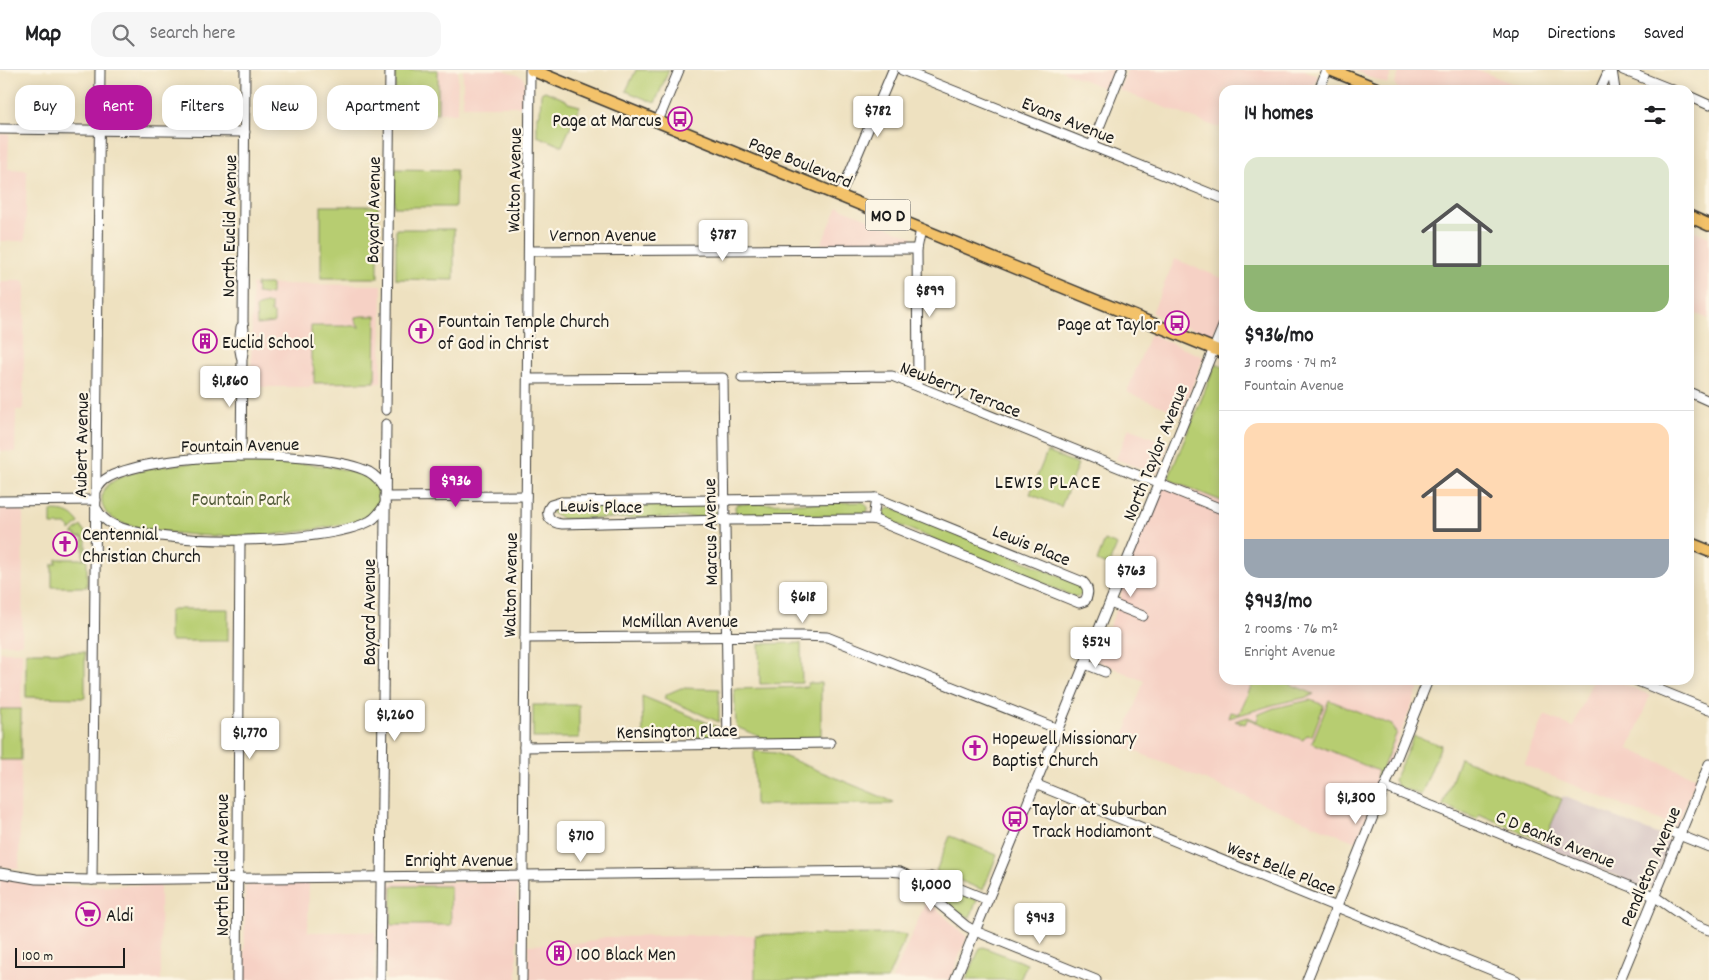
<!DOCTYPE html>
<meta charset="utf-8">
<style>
:root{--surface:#fff;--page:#f6f6f6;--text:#202124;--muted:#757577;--line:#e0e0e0;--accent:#b5179e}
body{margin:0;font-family:Dekko,sans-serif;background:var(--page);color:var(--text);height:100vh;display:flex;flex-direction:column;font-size:19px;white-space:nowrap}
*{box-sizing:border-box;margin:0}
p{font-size:16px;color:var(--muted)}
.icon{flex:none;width:28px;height:28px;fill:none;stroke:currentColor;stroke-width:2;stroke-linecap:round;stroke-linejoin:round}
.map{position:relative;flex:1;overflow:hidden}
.sheet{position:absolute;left:1219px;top:15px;width:475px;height:600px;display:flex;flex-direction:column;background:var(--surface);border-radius:15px;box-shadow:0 2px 12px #0003}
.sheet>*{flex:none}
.hud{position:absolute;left:15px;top:15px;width:475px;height:45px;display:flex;gap:10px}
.scale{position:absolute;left:15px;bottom:12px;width:110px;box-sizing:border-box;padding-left:5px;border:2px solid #1c1c1c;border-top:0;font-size:14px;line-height:18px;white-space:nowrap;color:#1c1c1c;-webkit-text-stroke:4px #fcf5e5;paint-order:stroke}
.price{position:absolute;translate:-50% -42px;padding:0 11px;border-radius:5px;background:#fff;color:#222;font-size:16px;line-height:32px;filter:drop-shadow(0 1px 2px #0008)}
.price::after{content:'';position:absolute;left:50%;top:30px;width:15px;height:11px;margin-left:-8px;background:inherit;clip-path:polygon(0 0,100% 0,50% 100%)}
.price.on{background:var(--accent);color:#fff}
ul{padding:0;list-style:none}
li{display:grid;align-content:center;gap:10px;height:265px;padding:0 25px}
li+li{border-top:1px solid var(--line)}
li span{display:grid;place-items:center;height:155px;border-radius:15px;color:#555}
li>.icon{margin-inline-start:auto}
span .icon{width:90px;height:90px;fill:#fffc;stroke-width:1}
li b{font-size:21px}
h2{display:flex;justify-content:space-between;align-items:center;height:60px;padding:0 25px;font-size:21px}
.tag{padding:0 18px;border-radius:15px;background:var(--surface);box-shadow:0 2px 12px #0003;font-size:18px;line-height:45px}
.tag.on{background:var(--accent);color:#fff}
header{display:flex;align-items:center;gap:30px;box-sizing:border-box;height:70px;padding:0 25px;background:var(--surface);border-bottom:1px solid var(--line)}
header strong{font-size:24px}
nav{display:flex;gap:28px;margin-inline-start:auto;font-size:18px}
.search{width:350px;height:45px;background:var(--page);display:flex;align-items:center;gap:12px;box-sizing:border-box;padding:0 18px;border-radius:15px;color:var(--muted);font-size:19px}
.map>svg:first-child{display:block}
.built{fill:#f6d1c5}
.industrial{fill:#d1bfbf}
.green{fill:#b7cd71;stroke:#6a7446}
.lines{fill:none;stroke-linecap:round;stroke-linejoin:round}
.minor-casing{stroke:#3c3a35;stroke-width:11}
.major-casing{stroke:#3c3a35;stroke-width:14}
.minor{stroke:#fff;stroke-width:9}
.major{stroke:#f3c26a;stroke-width:11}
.labels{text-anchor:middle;stroke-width:4.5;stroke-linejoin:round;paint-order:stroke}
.shield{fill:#fcf5e5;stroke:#5f5d58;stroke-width:1}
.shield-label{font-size:18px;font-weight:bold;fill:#1c1c1c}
.poi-label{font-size:19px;fill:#1c1c1c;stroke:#fcf5e5;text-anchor:start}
.street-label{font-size:19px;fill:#1c1c1c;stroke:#fcf5e5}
.park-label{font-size:19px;fill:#525a3a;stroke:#fcf5e5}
.neighbourhood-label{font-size:20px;letter-spacing:1px;fill:#1c1c1c;stroke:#fcf5e5}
</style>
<header>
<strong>Map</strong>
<div class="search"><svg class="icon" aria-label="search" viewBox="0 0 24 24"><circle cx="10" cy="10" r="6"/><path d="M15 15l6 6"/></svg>Search here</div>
<nav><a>Map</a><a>Directions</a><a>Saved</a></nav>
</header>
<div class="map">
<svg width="1709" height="910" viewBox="0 0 1709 910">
<rect width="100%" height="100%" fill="#fcf5e5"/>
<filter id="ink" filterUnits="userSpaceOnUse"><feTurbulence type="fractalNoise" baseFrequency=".02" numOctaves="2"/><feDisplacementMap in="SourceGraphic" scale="10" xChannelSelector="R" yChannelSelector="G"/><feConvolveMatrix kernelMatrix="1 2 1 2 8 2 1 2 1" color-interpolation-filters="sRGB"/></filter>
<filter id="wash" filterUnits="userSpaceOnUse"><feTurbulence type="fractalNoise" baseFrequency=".0096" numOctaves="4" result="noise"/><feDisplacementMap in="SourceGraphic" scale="20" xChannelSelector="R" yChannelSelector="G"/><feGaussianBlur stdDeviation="1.12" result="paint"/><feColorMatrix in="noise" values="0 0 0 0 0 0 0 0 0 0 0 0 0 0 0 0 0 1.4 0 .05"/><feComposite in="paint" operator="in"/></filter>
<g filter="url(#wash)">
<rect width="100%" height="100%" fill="#eee1c0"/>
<g class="built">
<polygon points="438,0 458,0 457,43 438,43"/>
<polygon points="463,0 504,0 523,7 525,14 524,36 463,36"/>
<polygon points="1060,0 1113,0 1106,19"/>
<polygon points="1127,0 1304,0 1316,5 1318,8 1313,20 1224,20 1224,47 1219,58 1119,20"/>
<polygon points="1353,0 1393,0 1387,14"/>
<polygon points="1400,0 1479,0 1528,20 1403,20 1397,18 1395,14"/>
<polygon points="0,64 9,64 8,99 27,100 25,171 0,171"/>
<polygon points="838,137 913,167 913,174 910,177 821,174"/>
<polygon points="1689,158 1709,167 1709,249 1689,241"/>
<polygon points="1175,189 1224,209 1224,241 1213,265 1210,266 1152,243"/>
<polygon points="0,211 25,211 23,340 16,340 15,382 0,381"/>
<polygon points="252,214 382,215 381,313 313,314 308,317 251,317"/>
<polygon points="1150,264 1204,287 1181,344 1127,322"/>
<polygon points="1129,358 1168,374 1158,403 1153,403 1116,389"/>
<polygon points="1161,407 1224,432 1224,610 1422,610 1356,772 1120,675 1144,611 1095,590 1121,529 1122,502"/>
<polygon points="0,437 23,437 22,574 0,574"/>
<polygon points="0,582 22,582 21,639 0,639"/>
<polygon points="1593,610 1614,610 1650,625 1629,679 1697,708 1676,757 1524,695 1545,645 1573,657"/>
<polygon points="0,690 21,690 19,799 0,796"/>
<polygon points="0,808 41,816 160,815 161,910 0,910"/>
<polygon points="394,812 514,812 517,814 517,910 386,910 387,816"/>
<polygon points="309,813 308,862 375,862 374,910 244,910 245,815"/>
<polygon points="927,830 967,867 950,910 892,910"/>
<polygon points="755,865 755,910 528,910 528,875 585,873 604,867"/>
</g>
<polygon class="industrial" points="1563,726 1669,769 1670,774 1653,816 1645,818 1543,776"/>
<g class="green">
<polygon points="395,0 438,0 438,43 395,44"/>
<polygon points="636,0 669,0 655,33 626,21"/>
<polygon points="545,21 566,30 568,33 580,36 562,76 537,66 537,45 540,44 541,23"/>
<polygon points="395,99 456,100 455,137 394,137"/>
<rect x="321" y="136" width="57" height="72"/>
<polygon points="396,159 454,159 454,210 396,209"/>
<polygon points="256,214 271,214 271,225 257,223"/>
<polygon points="266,234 271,234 271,243 274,243 274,253 257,255 256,238 258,236"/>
<polygon points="362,246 376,246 375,312 314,313 314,300 311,289 311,256 357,256 360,258 355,250 355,247"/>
<polygon points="1216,294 1224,297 1224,432 1172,411 1169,407"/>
<polygon points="1047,382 1078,394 1061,437 1030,424"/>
<path d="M233,391C270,391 306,392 342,399C351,401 360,403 367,407C376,412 382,423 379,433C378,438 375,442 371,445C362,452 349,453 338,455C279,468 214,470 154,460C141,458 125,456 114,449C106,445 101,437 102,427C104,394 208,392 233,391Z"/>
<polygon points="863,432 868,437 868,440 864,446 736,446 735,436 737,434"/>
<polygon points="712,434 716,437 715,445 712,447 564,449 550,442 558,436"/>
<polygon points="891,437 1077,513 1082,518 1084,524 1075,527 887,450 886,447 883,445 884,441"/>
<path d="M51,441C63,441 72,442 79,453L70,461V458L67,455H51Z"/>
<polygon points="81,456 86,464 86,488 83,488 83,467 76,467 76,464 72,464"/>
<polygon points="1105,470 1117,475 1108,496 1097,491"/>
<polygon points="56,489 87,489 87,517 52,517 52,494 56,494"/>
<polygon points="172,539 228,539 228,571 171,571 169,569 169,543"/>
<polygon points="801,573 802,613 760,614 759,574"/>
<polygon points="26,582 85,582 85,628 26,627"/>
<polygon points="1254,610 1280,610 1314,624 1308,627 1276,634 1229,648 1231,642 1239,644"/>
<polygon points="808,613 821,613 821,670 770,671 739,658 736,655 734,619 807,617"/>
<polygon points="681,618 719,619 719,652 664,628 667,624"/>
<polygon points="642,626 720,658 719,667 643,667"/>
<polygon points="1310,630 1324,635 1312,666 1307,665 1303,670 1248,649 1245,654 1235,651 1248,647 1257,651 1259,647 1257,645 1274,638"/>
<polygon points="1329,630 1392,655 1394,661 1397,662 1379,707 1376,706 1378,701 1312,673"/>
<rect x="533" y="635" width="46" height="33"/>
<rect x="0" y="639" width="21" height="51"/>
<polygon points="1414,666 1441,675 1421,725 1397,716 1394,710"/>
<polygon points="754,681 776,683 894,732 892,734 755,735"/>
<polygon points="1460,688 1562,729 1544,772 1479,744 1477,749 1443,735"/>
<polygon points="950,766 997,785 983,820 936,801"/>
<polygon points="930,812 977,830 970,848 959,842 931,818 929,814"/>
<polygon points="392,816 450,816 451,855 391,855"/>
<polygon points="902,864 906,866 887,910 755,910 755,865"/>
<polygon points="983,877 1027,894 1020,910 966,910 980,878"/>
</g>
</g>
<g filter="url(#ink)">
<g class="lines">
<g class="minor-casing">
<g id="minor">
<polyline points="902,0 1224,129"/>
<polyline points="1612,0 1615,20"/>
<polyline points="1623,0 1673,20"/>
<polyline points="1319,20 1327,0"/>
<polyline points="1600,20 1609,0"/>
<polyline points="1689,26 1709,35"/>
<polyline points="658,51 679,0"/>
<polyline points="0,59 245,62"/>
<polyline points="1092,75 1122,0"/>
<polyline points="840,126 893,0"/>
<polyline points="529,181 917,179"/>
<polyline points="241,286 239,275 241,257"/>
<polyline points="742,308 892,306 1224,440"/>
<polyline points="528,309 723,308 728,675"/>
<polyline points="918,316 917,179 921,159"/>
<polyline points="1689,322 1709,331"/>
<polyline points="386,340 390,0"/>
<polyline points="241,386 242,289 245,269 243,252 245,0"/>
<path d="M96,421C99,415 103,410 109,407C157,382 321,378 369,402C376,406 381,412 385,419"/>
<polyline points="385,427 526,426"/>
<path d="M876,428L1083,512C1089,518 1089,524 1085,531L1079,533L873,449L726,450L562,454C551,453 543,445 551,435L561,432Z"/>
<polyline points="0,431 96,430"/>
<path d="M96,438C100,445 105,451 112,454C157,477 325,475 370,451C377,447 381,441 385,434"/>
<polyline points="873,449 876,428"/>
<polyline points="1110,533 1143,546"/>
<polyline points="525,568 802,566 827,567 1058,659"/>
<polyline points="1085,594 1105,602"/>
<polyline points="1635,610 1709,640"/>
<polyline points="524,677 830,673"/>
<polyline points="1035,714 1516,910"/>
<polyline points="1385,717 1654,826 1694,854 1709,860"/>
<polyline points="1669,761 1709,777"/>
<polyline points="0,803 36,809 92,810 887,801 900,802 918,810 931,807 988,830"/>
<polyline points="92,810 100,0"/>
<polyline points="918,810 927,824 966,856 975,861 1096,910"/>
<polyline points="237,910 240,470"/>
<polyline points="380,910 386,354"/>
<polyline points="522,910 530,0"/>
<polyline points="955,910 1224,254"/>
<polyline points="1307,910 1428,610"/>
<polyline points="1620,910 1709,694"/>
</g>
</g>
<g class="major-casing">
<g id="major">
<polyline points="532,0 1224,283"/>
<polyline points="1331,0 1380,20"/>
<polyline points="1689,146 1709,155"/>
<polyline points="1689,473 1709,481"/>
</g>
</g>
<use href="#minor" class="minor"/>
<use href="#major" class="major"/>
</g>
</g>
<defs>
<g id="bus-ring" transform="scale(1.25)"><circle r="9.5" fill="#fcf5e5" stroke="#b5179e" stroke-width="1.5"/><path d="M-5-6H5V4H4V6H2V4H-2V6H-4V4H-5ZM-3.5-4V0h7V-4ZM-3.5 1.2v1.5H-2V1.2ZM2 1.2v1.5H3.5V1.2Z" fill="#b5179e"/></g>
<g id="church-ring" transform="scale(1.25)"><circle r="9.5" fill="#fcf5e5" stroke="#b5179e" stroke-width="1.5"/><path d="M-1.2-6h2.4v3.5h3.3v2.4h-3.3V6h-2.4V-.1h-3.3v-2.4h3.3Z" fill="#b5179e"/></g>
<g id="building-ring" transform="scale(1.25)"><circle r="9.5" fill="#fcf5e5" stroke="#b5179e" stroke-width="1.5"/><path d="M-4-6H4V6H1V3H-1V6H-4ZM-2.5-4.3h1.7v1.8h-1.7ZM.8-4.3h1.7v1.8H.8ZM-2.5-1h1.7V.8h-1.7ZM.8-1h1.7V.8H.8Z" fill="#b5179e"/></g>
<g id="supermarket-ring" transform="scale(1.25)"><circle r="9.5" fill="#fcf5e5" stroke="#b5179e" stroke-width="1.5"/><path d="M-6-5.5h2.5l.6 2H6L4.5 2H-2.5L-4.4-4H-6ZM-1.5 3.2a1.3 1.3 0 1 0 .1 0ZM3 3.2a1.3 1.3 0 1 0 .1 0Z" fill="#b5179e"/></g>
</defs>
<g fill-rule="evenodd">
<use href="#bus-ring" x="680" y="49"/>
<use href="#bus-ring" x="1177" y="253"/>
<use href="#church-ring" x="421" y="261"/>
<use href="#building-ring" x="205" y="271"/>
<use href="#church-ring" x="65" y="474"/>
<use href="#church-ring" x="975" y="678"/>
<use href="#bus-ring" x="1015" y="749"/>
<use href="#supermarket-ring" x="88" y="844"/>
<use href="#building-ring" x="559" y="883"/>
</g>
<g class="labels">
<rect class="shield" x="865.5" y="129.5" width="45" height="31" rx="4"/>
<g class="shield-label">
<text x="888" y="151">MO D</text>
</g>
<g class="poi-label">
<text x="662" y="56" text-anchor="end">Page at Marcus</text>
<text x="438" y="257">Fountain Temple Church<tspan x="438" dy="22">of God in Christ</tspan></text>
<text x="1160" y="260" text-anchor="end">Page at Taylor</text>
<text x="222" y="278">Euclid School</text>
<text x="82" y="470">Centennial<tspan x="82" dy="22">Christian Church</tspan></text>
<text x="992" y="674">Hopewell Missionary<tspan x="992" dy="22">Baptist Church</tspan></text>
<text x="1032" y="745">Taylor at Suburban<tspan x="1032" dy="22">Track Hodiamont</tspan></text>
<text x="106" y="851">Aldi</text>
<text x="576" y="890">100 Black Men</text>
</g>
<g class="street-label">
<text transform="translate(1069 49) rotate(22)" y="7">Evans Avenue</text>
<text transform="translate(801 91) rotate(22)" y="7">Page Boulevard</text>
<text transform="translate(513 110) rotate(-89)" y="7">Walton Avenue</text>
<text transform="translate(372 140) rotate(-89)" y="7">Bayard Avenue</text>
<text transform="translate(228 156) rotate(-89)" y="7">North Euclid Avenue</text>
<text x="603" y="171">Vernon Avenue</text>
<text transform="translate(961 318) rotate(21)" y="7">Newberry Terrace</text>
<text transform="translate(240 374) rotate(-1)" y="7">Fountain Avenue</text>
<text transform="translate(80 375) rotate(-89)" y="7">Aubert Avenue</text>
<text transform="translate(1154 382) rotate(-68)" y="7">North Taylor Avenue</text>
<text transform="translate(601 435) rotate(1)" y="7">Lewis Place</text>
<text transform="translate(709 462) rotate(-91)" y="7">Marcus Avenue</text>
<text transform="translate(1032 474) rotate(22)" y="7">Lewis Place</text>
<text transform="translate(509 515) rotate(-89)" y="7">Walton Avenue</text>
<text transform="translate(368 542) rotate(-90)" y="7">Bayard Avenue</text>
<text x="680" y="557">McMillan Avenue</text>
<text transform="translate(677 660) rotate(-1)" y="7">Kensington Place</text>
<text transform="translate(1556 768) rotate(22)" y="7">C D Banks Avenue</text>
<text x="459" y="796">Enright Avenue</text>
<text transform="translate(221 795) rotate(-90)" y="7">North Euclid Avenue</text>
<text transform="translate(1649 796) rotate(-67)" y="7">Pendleton Avenue</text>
<text transform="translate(1282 797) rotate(22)" y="7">West Belle Place</text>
</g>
<g class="park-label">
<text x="241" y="435">Fountain Park</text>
</g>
<g class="neighbourhood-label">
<text x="1048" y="418">LEWIS PLACE</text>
</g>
</g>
</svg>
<div class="scale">100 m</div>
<b class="price" style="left:878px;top:68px">$782</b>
<b class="price" style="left:723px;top:192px">$787</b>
<b class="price" style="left:930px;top:248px">$899</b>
<b class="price" style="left:230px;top:338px">$1,860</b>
<b class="price on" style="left:456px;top:438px">$936</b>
<b class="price" style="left:1131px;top:528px">$763</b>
<b class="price" style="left:803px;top:554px">$618</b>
<b class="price" style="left:1096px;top:599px">$524</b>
<b class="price" style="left:395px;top:672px">$1,260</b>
<b class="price" style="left:250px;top:690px">$1,770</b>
<b class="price" style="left:1356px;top:755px">$1,300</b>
<b class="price" style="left:581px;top:793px">$710</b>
<b class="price" style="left:931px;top:842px">$1,000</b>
<b class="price" style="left:1040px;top:875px">$943</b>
<div class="hud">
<a class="tag">Buy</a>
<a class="tag on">Rent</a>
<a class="tag">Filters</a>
<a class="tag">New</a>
<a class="tag">Apartment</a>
</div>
<section class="sheet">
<h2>14 homes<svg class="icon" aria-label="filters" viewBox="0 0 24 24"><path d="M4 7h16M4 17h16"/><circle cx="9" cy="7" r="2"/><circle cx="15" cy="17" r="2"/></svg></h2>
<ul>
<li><span style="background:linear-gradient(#dfe7d0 70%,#8fb573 0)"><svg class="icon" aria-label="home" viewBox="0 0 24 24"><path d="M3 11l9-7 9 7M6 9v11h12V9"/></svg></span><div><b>$936/mo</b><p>3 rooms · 74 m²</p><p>Fountain Avenue</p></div></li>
<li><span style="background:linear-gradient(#ffd9b3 75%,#9aa5b1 0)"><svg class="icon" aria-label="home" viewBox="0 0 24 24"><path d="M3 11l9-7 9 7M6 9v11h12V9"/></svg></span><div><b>$943/mo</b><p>2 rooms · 76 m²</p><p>Enright Avenue</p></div></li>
</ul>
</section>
</div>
